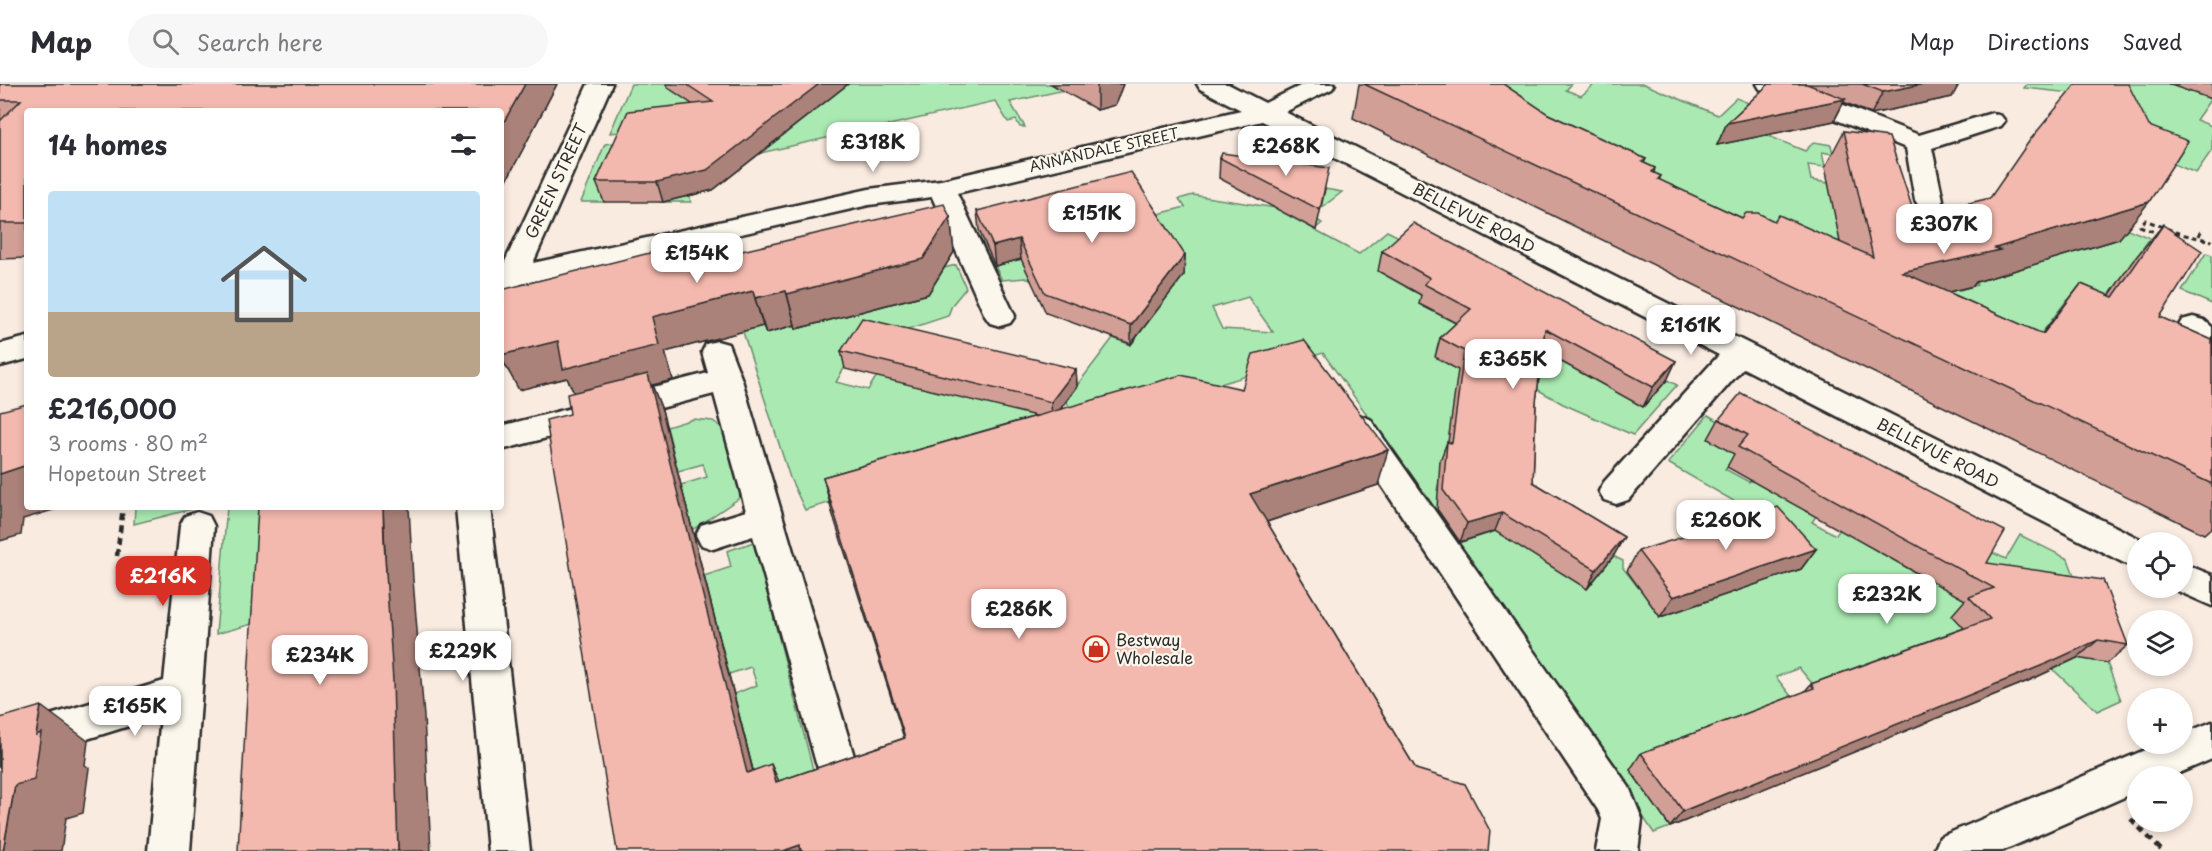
<!DOCTYPE html>
<meta charset="utf-8">
<style>
:root{--surface:#fff;--page:#f7f7f7;--text:#2b2b33;--muted:#7c7c81;--line:#e1e1e2;--accent:#d93025}
body{margin:0;font-family:"Playpen Sans",sans-serif;background:var(--page);color:var(--text);height:100vh;display:flex;flex-direction:column;font-size:22px;white-space:nowrap}
*{box-sizing:border-box;margin:0}
p{font-size:20px;color:var(--muted)}
.icon{flex:none;width:33px;height:33px;fill:none;stroke:currentColor;stroke-width:2;stroke-linecap:round;stroke-linejoin:round}
.map{position:relative;flex:1;overflow:hidden}
.details{position:absolute;left:24px;top:24px;width:480px;height:402px;display:flex;flex-direction:column;background:var(--surface);border-radius:6px;box-shadow:0 3px 9px #0003}
.details>*{flex:none}
.controls{position:absolute;left:2127px;top:448px;display:grid;gap:12px}
.controls a{display:grid;place-items:center;width:66px;height:66px;border-radius:50%;background:var(--surface);box-shadow:0 3px 9px #0003;font-size:30px}
.price{position:absolute;translate:-50% -51px;padding:0 14px;border-radius:12px;background:#fff;color:#222;font-size:20px;line-height:39px;filter:drop-shadow(0 2px 3px #0008)}
.price::after{content:'';position:absolute;left:50%;top:36px;width:18px;height:14px;margin-left:-9px;background:inherit;clip-path:polygon(0 0,100% 0,50% 100%)}
.price.active{background:var(--accent);color:#fff}
ul{padding:0;list-style:none}
li{display:grid;align-content:center;gap:12px;height:318px;padding:0 24px}
li span{display:grid;place-items:center;height:186px;border-radius:6px;color:#555}
li>.icon{margin-inline-start:auto}
span .icon{width:108px;height:108px;fill:#fffc;stroke-width:1}
li b{font-size:26px}
h2{display:flex;justify-content:space-between;align-items:center;height:72px;padding:0 24px;font-size:26px}
header{display:flex;align-items:center;gap:36px;box-sizing:border-box;height:84px;padding:0 30px;background:var(--surface);border-bottom:2px solid var(--line)}
header strong{font-size:28px}
nav{display:flex;gap:33px;margin-inline-start:auto;font-size:21px}
.search{width:420px;height:54px;background:var(--page);display:flex;align-items:center;gap:15px;box-sizing:border-box;padding:0 21px;border-radius:33px;color:var(--muted);font-size:22px}
.map>svg:first-child{display:block}
.green{fill:#aaeab2;stroke:#6a8a6e;stroke-width:1.5;fill-rule:evenodd}
.lines{fill:none;stroke-linecap:round;stroke-linejoin:round}
.minor-casing{stroke:#2b2b2b;stroke-width:5}
.path-far1{stroke:#2b2b2b;stroke-width:3;stroke-dasharray:5 4;stroke-linecap:butt}
.path{stroke:#2b2b2b;stroke-width:4.5;stroke-dasharray:7 5;stroke-linecap:butt}
.minor{fill:#fbf7ec;fill-rule:evenodd}
.wall{fill:#d29f96;stroke:#2b2b2b;stroke-width:1.5}
.shaded-wall{fill:#ab827a;stroke:#2b2b2b;stroke-width:1.5}
.building{fill:#f4b9ae;stroke:#2b2b2b;stroke-width:1.5}
.labels{text-anchor:middle;stroke-width:4.5;stroke-linejoin:round;paint-order:stroke}
.far-street-label{font-size:14px;fill:#2b2b2b;stroke:#fbf7ec}
.street-label{font-size:16px;fill:#2b2b2b;stroke:#fbf7ec}
.poi-label{font-size:16px;fill:#2b2b2b;stroke:#fbf7ec;text-anchor:start}
</style>
<header>
<strong>Map</strong>
<div class="search"><svg class="icon" aria-label="search" viewBox="0 0 24 24"><circle cx="10" cy="10" r="6"/><path d="M15 15l6 6"/></svg>Search here</div>
<nav><a>Map</a><a>Directions</a><a>Saved</a></nav>
</header>
<div class="map">
<svg width="2212" height="767" viewBox="0 0 2212 767">
<rect width="100%" height="100%" fill="#faebe0"/>
<filter id="ink" filterUnits="userSpaceOnUse"><feTurbulence type="fractalNoise" baseFrequency=".0167" numOctaves="2"/><feDisplacementMap in="SourceGraphic" scale="12" xChannelSelector="R" yChannelSelector="G"/><feConvolveMatrix kernelMatrix="1 2 1 2 8 2 1 2 1" color-interpolation-filters="sRGB"/></filter>
<g filter="url(#ink)">
<g class="green">
<polygon points="631,0 674,0 668,3 692,20 848,0 1069,0 1069,5 1010,18 1025,43 1020,43 1016,36 1008,38 995,17 876,44 886,66 859,72 848,49 695,84 702,108 689,111 691,118 660,118 670,93 604,118 581,118 605,60 639,56 643,46 610,49"/>
<polygon points="1402,0 1572,0 1566,6 1581,12 1595,0 1644,0 1718,31 1736,14 1759,23 1742,41 1805,67 1814,58 1831,61 1833,70 1822,68 1825,83 1808,81 1811,96 1828,99 1960,206 1977,201 1967,186 2081,10 2024,4 2027,0 2175,0 2194,9 2196,7 2212,13 2196,36 2212,42 2212,66 2196,89 2166,77 2120,142 2150,154 2097,229 2067,216 2038,254"/>
<path d="M1325,105L1342,108L1311,132L1322,139L1314,146L1359,170L1387,147L1399,153L1413,196L1406,203L1425,213L1419,220L1459,241L1508,249L1643,322L1667,296L1677,301L1633,351L1563,320L1535,304C1503,328 1444,365 1437,406L1519,423L1445,440L1323,269L1080,342L1063,311L1072,308L1113,254L1131,261L1147,239L1025,194L1002,196L995,182L1021,175L1017,167L1185,123L1179,115L1193,111L1301,128ZM1248,213L1273,248L1222,245L1212,224Z"/>
<polygon points="2206,169 2212,171 2212,220 2182,207"/>
<polygon points="956,181 966,204 952,221 948,232 857,262 836,298 868,306 876,293 1010,287 1042,353 805,426 790,394 743,248 750,202 766,249 795,241 796,244 806,219"/>
<polygon points="1708,331 1722,339 1736,371 1725,385 1749,398 1760,384 1825,419 1812,438 1836,451 1849,432 1867,461 1921,492 1987,466 2006,475 2020,451 2068,475 2083,515 2038,568 2107,579 2121,616 2097,627 2020,554 1971,552 1822,611 1799,584 1776,593 1798,621 1630,686 1670,743 1654,749 1458,459 1547,431 1586,505 1613,472 1623,477 1623,484 1638,503 1770,438 1668,379"/>
<polygon points="693,335 713,337 727,348 743,408 738,415 692,446 681,401 707,393 703,380 678,387 667,343"/>
<polygon points="135,423 200,423 134,440"/>
<polygon points="227,423 293,423 263,537 216,550"/>
<polygon points="754,458 816,697 761,719 734,610 757,601 751,583 729,590 704,492 731,483 727,467"/>
</g>
<g class="lines">
<g class="minor-casing">
<g id="minor">
<polygon points="588,0 612,0 533,179 869,105 941,96 1241,26 1200,5 1197,0 1228,0 1265,19 1304,0 1335,0 1332,5 1285,28 2148,459 2138,459 2138,484 2126,480 1743,284 1628,416 1616,420 1604,416 1599,407 1604,398 1719,271 1262,37 957,109 1015,232 1010,239 1000,242 990,239 985,232 932,113 869,121 521,200 511,209 501,212 501,186"/>
<polygon points="1757,0 1791,0 1919,51 1992,29 2001,32 2005,37 2001,42 1932,64 1943,116 1939,122 1929,124 1919,122 1915,116 1906,64 1760,5"/>
<polygon points="2193,233 2204,236 2212,243 2212,270 2201,266 2178,243 2182,236"/>
<polygon points="27,253 27,275 0,282 0,260"/>
<polygon points="717,257 728,260 742,296 856,679 850,692 836,697 822,692 816,679 753,452 713,465 701,461 696,451 701,441 746,427 714,310 501,366 501,342 708,289 702,268 706,260"/>
<polygon points="1359,331 1370,335 1629,703 1642,735 1638,767 1596,767 1602,735 1598,726 1348,351 1343,343 1348,335"/>
<polygon points="456,423 490,423 530,767 488,767"/>
<polygon points="197,428 209,432 214,442 190,767 148,767 161,632 0,682 0,646 164,597 180,442 185,432"/>
<polygon points="2182,479 2212,491 2212,522 2171,504 2182,504"/>
<polygon points="2212,638 2212,675 2170,693 2138,693 2138,707 2002,767 1934,767 1940,753 2159,660 2182,660 2182,650"/>
</g>
</g>
<g class="path-far1">
<polyline points="2161,151 2140,142 2145,136 2181,150 2212,157"/>
<polyline points="2199,152 2202,145"/>
</g>
<g class="path">
<polyline points="117,472 123,423"/>
<polyline points="2131,735 2162,767"/>
</g>
<use href="#minor" class="minor"/>
</g>
<g class="wall">
<polygon points="0,0 557,0 501,107 27,27 27,174 0,175"/>
<polygon points="666,0 848,0 713,106 663,118 604,118 596,98 692,20 667,3"/>
<polygon points="1051,0 1123,0 1115,21 1097,26"/>
<polygon points="1359,0 1503,0 1548,30 1646,75 1644,79 1655,84 1654,89 1661,92 1659,96 1742,134 1774,137 1840,158 1825,83 1844,47 1915,132 2119,155 1976,198 1973,202 1948,208 2042,250 2081,200 2109,212 2132,178 2163,141 2160,233 2212,256 2212,443 2204,450 1353,34"/>
<polygon points="1769,0 1959,0 1952,13 1871,30 1844,18 1834,37 1717,61 1727,39"/>
<polygon points="2168,0 2212,0 2212,13 2211,15"/>
<polygon points="1220,74 1325,105 1316,146 1219,94"/>
<polygon points="977,127 1185,171 1184,191 1131,260 1046,229 1021,175 995,182 979,146"/>
<polygon points="950,133 954,168 928,210 796,245 795,241 766,249 763,242 665,268 673,296 652,301 662,326 753,686 779,697 904,654 832,428 823,393 1036,332 845,285 841,267 1076,285 1077,303 1061,325 1378,401 1267,438 1416,685 617,767 570,330 574,309 567,294 519,306 501,273 501,206 720,172"/>
<polygon points="1382,167 1676,277 1667,296 1643,323 1542,267 1536,318 1533,398 1624,453 1614,471 1587,505 1495,447 1460,458 1437,425 1440,377 1447,358 1448,358 1458,286 1435,273 1440,254 1456,239 1419,220 1421,211 1378,187"/>
<polygon points="1719,335 1987,479 2128,561 2107,579 2077,574 2028,597 1670,743 1630,686 1641,669 1804,608 1811,600 1964,544 1952,531 1965,516 1727,383 1734,370 1708,355"/>
<polygon points="1816,465 1801,485 1660,533 1627,487 1638,467"/>
</g>
<g class="shaded-wall">
<polygon points="525,0 557,0 501,107 501,43"/>
<polygon points="819,0 848,0 713,106 663,118 657,98"/>
<polygon points="1097,0 1123,0 1115,21 1097,26"/>
<polygon points="1923,0 1959,0 1952,13 1871,30 1883,8"/>
<polygon points="1845,15 1834,37 1717,61 1727,39"/>
<polygon points="2149,118 2119,155 1976,198 1973,202 1878,225 1902,188 1995,164"/>
<polygon points="950,133 954,168 928,210 796,245 787,210"/>
<polygon points="1019,155 1021,175 995,182 993,162"/>
<polygon points="1185,171 1184,191 1131,260 1131,241"/>
<polygon points="753,207 763,242 665,268 673,296 652,301 662,326 761,719 747,689 567,294 519,306 501,273 501,271"/>
<polygon points="786,207 795,241 766,249 755,214"/>
<polygon points="1676,277 1667,296 1643,323 1653,303"/>
<polygon points="1076,285 1077,303 1052,336 1051,318"/>
<polygon points="1388,366 1378,401 1245,445 1250,410"/>
<polygon points="27,381 27,423 63,423 23,435 21,451 0,457 0,390"/>
<polygon points="383,423 409,423 413,496 424,633 431,767 398,767"/>
<polygon points="1502,429 1495,447 1460,458 1467,439"/>
<polygon points="1624,453 1614,471 1587,505 1596,486"/>
<polygon points="1816,465 1801,485 1660,533 1673,513"/>
<polygon points="2098,556 2077,574 2028,597 1670,743 1683,727"/>
<polygon points="41,622 88,657 85,681 89,684 83,729 66,734 61,767 3,767 15,701 36,651"/>
<polygon points="771,680 785,710 776,698"/>
<polygon points="800,761 803,767 783,767"/>
</g>
<g class="building">
<polygon points="0,0 525,0 501,43 501,27 27,27 27,139 0,139 0,37 21,16 0,16"/>
<polygon points="686,0 819,0 707,86 657,98 596,98 628,27 713,18"/>
<polygon points="1364,0 1503,0 1548,30 1646,75 1642,78 1655,84 1652,88 1661,92 1658,95 1742,134 1746,129 1758,129 1774,137 1779,131 1873,173 1844,47 1889,53 1915,132 1990,114 2030,56 2076,0 2128,0 2149,42 2188,57 2149,118 1995,164 2000,166 1902,188 2043,250 2081,200 2113,213 2163,141 2202,167 2160,233 2212,256 2212,400"/>
<polygon points="1769,0 1807,0 1845,15 1727,39"/>
<polygon points="1862,0 1923,0 1883,8"/>
<polygon points="1222,69 1329,84 1320,126 1220,74"/>
<polygon points="1131,88 1185,171 1131,241 1045,209 1019,155 993,162 977,127"/>
<polygon points="944,120 950,133 923,175 787,210 786,207 755,214 753,207 652,233 659,261 563,285 558,257 501,271 501,206 714,153 720,172"/>
<polygon points="1413,139 1676,277 1653,303 1545,245 1536,318 1533,398 1624,453 1596,486 1502,429 1467,439 1443,406 1447,358 1452,359 1464,267 1440,254 1471,225 1424,200 1430,194 1382,167"/>
<polygon points="862,234 1076,285 1051,318 841,267"/>
<polygon points="1304,256 1388,366 1250,410 1416,685 1465,700 1490,747 1488,767 801,767 800,761 783,767 617,767 546,336 570,330 567,310 648,290 747,689 771,680 776,698 905,654 823,393 1181,291 1242,305 1253,270"/>
<polygon points="1741,309 2005,447 1987,479 2103,496 2128,561 2098,556 2048,579 1683,727 1641,669 1814,604 1811,600 1990,535 1969,513 1994,504 1738,363 1748,351 1719,335"/>
<polygon points="27,320 27,381 0,390 0,327"/>
<polygon points="258,423 383,423 384,457 393,597 398,767 238,767"/>
<polygon points="1778,423 1816,465 1673,513 1638,467"/>
<polygon points="41,622 36,651 41,649 34,696 15,701 3,767 0,767 0,634"/>
</g>
</g>
<defs>
<g id="shop-ring" transform="scale(1.35)"><circle r="9.5" fill="#fbf7ec" stroke="#c8321e" stroke-width="1.5"/><path d="M-5-2.5h2.3a2.7 3.5 0 0 1 5.4 0H5L5.5 6h-11ZM-1.5-2.5h3a1.5 2.3 0 0 0-3 0Z" fill="#c8321e"/></g>
</defs>
<g fill-rule="evenodd">
<use href="#shop-ring" x="1096" y="565"/>
</g>
<g class="labels">
<g class="far-street-label">
<text transform="translate(1104 66) rotate(-13)" y="5">ANNANDALE STREET</text>
</g>
<g class="street-label">
<text transform="translate(556 97) rotate(-65)" y="6">GREEN STREET</text>
<text transform="translate(1474 134) rotate(27)" y="6">BELLEVUE ROAD</text>
<text transform="translate(1938 369) rotate(27)" y="6">BELLEVUE ROAD</text>
</g>
<g class="poi-label">
<text x="1116" y="562">Bestway<tspan x="1116" dy="18">Wholesale</tspan></text>
</g>
</g>
</svg>
<div class="controls">
<a><svg class="icon" aria-label="locate" viewBox="0 0 24 24"><circle cx="12" cy="12" r="6"/><path d="M12 2v4M12 18v4M2 12h4M18 12h4"/></svg></a>
<a><svg class="icon" aria-label="layers" viewBox="0 0 24 24"><path d="M12 4l9 5-9 5-9-5zM3 14l9 5 9-5"/></svg></a>
<a>+</a>
<a>−</a>
</div>
<b class="price" style="left:873px;top:89px">£318K</b>
<b class="price" style="left:1286px;top:93px">£268K</b>
<b class="price" style="left:1092px;top:160px">£151K</b>
<b class="price" style="left:1944px;top:171px">£307K</b>
<b class="price" style="left:697px;top:200px">£154K</b>
<b class="price" style="left:1691px;top:272px">£161K</b>
<b class="price" style="left:1513px;top:306px">£365K</b>
<b class="price" style="left:1726px;top:467px">£260K</b>
<b class="price active" style="left:163px;top:523px">£216K</b>
<b class="price" style="left:1887px;top:541px">£232K</b>
<b class="price" style="left:1019px;top:556px">£286K</b>
<b class="price" style="left:463px;top:598px">£229K</b>
<b class="price" style="left:320px;top:602px">£234K</b>
<b class="price" style="left:135px;top:653px">£165K</b>
<section class="details">
<h2>14 homes<svg class="icon" aria-label="filters" viewBox="0 0 24 24"><path d="M4 7h16M4 17h16"/><circle cx="9" cy="7" r="2"/><circle cx="15" cy="17" r="2"/></svg></h2>
<ul>
<li><span style="background:linear-gradient(#bfe0f5 65%,#b9a48a 0)"><svg class="icon" aria-label="home" viewBox="0 0 24 24"><path d="M3 11l9-7 9 7M6 9v11h12V9"/></svg></span><div><b>£216,000</b><p>3 rooms · 80 m²</p><p>Hopetoun Street</p></div></li>
</ul>
</section>
</div>
